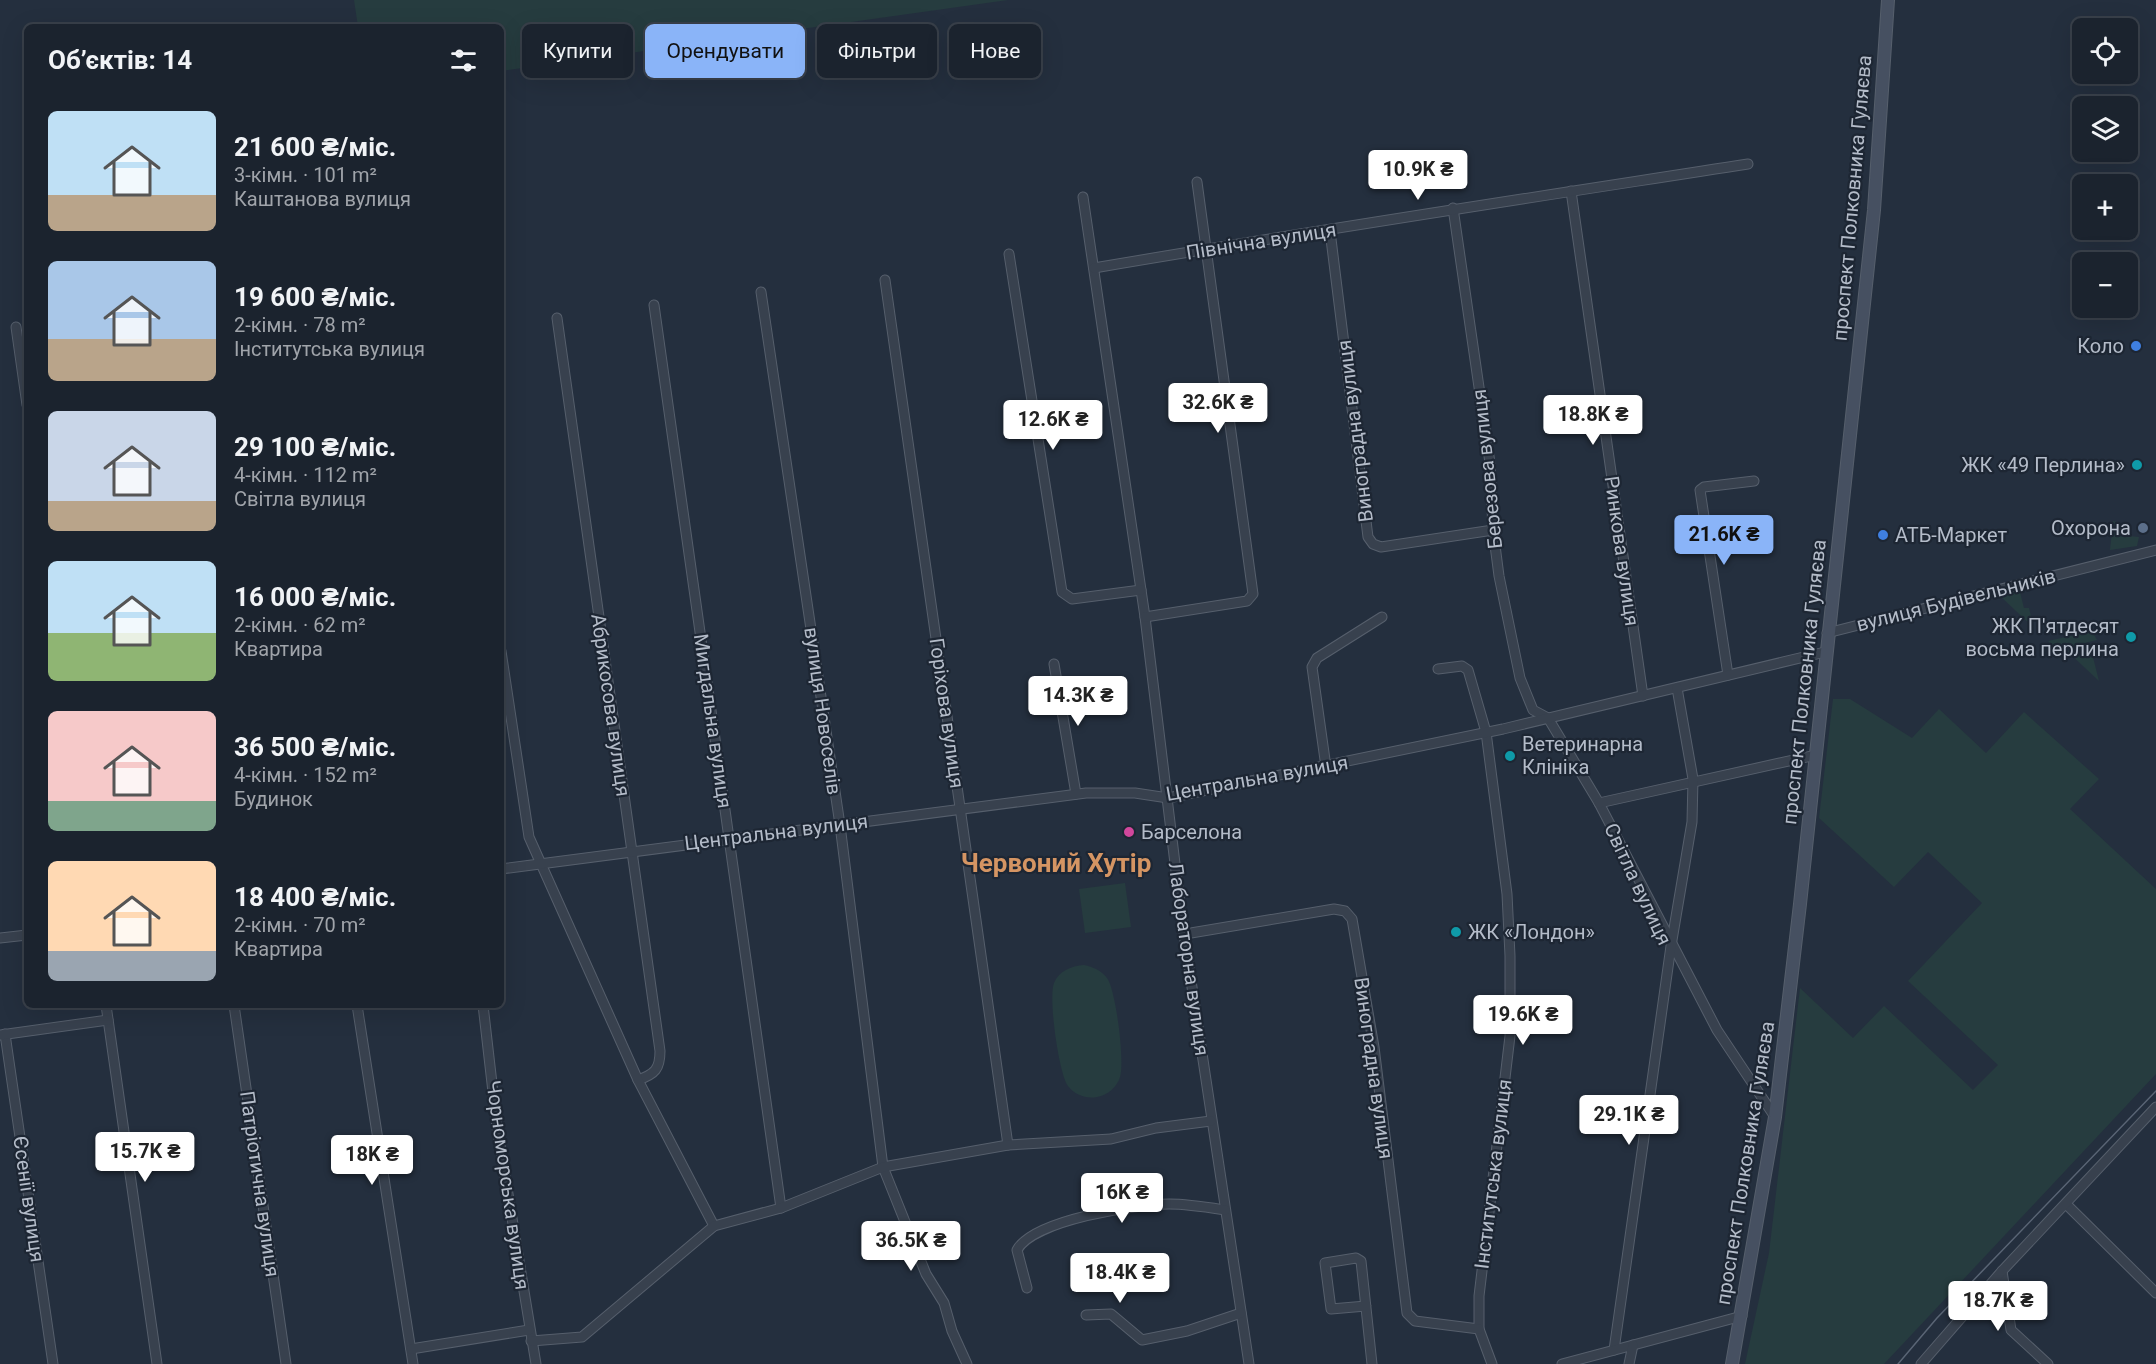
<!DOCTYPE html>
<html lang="uk">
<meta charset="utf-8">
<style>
:root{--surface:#1b232e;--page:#282f3a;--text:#f1f3f6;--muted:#a0a4aa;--line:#39404a;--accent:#8ab4f8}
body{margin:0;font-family:Roboto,sans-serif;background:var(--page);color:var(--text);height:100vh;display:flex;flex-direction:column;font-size:22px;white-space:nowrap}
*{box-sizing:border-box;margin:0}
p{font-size:20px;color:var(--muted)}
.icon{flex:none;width:33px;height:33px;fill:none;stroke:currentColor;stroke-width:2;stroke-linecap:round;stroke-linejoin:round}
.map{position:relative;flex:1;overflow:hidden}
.details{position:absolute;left:24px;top:24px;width:480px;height:984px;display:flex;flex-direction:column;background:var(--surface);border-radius:9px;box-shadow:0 6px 24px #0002,0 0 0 2px var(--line)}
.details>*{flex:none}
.hud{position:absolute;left:522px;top:24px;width:570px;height:54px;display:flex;gap:12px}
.buttons{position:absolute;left:2072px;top:18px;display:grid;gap:12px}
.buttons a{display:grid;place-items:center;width:66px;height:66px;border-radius:9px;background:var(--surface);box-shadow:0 6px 24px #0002,0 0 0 2px var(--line);font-size:30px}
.price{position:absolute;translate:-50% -51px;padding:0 14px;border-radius:6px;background:#fff;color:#222;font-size:20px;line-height:39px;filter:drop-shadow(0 2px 3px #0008)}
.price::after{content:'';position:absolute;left:50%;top:36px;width:18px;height:14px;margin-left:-9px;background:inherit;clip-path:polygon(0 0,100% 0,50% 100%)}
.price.active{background:var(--accent);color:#111}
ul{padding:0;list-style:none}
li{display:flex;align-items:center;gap:18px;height:150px;padding:0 24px}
li span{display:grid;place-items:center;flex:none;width:168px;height:120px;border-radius:9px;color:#555}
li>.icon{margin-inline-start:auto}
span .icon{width:72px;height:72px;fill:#fffc;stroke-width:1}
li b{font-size:26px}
h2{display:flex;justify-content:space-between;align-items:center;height:72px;padding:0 24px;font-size:26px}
.tag{padding:0 21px;border-radius:9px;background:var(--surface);box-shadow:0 6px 24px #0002,0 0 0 2px var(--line);font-size:21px;line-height:54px}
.tag.active{background:var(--accent);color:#111}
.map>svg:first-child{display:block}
.green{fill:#263c3f}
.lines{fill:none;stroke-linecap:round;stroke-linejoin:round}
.street-casing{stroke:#565f6c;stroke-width:11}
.secondary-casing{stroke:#565f6c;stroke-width:14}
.street{stroke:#38414e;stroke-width:9}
.secondary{stroke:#465061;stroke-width:12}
.tram{stroke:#5a6575;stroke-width:1.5}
.shop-dot{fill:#3f7fe0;stroke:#1d2633;stroke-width:2}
.culture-dot{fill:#0f9aa8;stroke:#1d2633;stroke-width:2}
.service-dot{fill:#5c6f8a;stroke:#1d2633;stroke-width:2}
.hotel-dot{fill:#d1479c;stroke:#1d2633;stroke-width:2}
.labels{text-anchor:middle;stroke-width:4.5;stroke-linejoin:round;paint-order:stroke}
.street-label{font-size:20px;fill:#b4bcc9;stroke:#1d2633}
.poi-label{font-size:20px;fill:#b4bcc9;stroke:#1d2633;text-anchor:end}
.district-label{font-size:26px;font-weight:bold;fill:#d59563;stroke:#1d2633}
</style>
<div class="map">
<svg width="2156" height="1364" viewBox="0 0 2156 1364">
<rect width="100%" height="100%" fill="#242f3e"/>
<g class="green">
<polygon points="354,0 1008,0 501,71 501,27 358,27"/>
<polygon points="2113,521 2117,522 2116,529 2121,530 2120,535 2139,537 2137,546 2110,550"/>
<polygon points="2019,588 2024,608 2029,608 2034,628 1998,594"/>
<polygon points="2092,631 2097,640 2056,650 2048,641"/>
<polygon points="2090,645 2099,681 2067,651"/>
<polygon points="1833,699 1850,699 1912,738 1939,709 1986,753 2024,712 2099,779 2070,809 2156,889 2156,1074 1884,1364 1745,1364 1769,1253 1800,988 1853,1038 1884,1006 1973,1090 1998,1065 1908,981 1982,903 1928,852 1894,887 1819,818"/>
<polygon points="1125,883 1131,927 1085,933 1079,889"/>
<path d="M1084,965C1093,967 1101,970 1107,978C1116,990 1125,1063 1120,1077C1117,1087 1108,1095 1097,1097C1086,1099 1075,1095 1068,1086C1059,1074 1048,998 1054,983C1059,971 1071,966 1084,965Z"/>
</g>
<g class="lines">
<g class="street-casing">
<g id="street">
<polyline points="1571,191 1643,696"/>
<polyline points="1083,197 1145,617 1182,921 1249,1364"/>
<polyline points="1453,208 1490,463 1493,530 1499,576 1520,678 1533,710 1548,718 1599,803 1717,1030 1775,1117"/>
<polyline points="1330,231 1368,537 1373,544 1381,547 1493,530"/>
<polyline points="1009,254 1062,592 1072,599 1141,590"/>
<path d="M1094,268C1311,231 1529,198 1748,164"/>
<polyline points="885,280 1008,1145"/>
<polyline points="761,292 840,825 883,1167 926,1274 944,1303 952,1331 967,1364"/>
<polyline points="654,305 781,1208"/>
<path d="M557,318L660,1051C660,1069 655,1074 638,1080"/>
<polyline points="16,327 27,405"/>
<polyline points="1145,617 1247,601 1253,594 1197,182"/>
<polyline points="1827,633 2156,550"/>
<polyline points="501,651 529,837 638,1080 714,1226"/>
<polyline points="1054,664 1076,794"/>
<polyline points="1438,669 1462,666 1468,670 1486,732 1507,894 1510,956 1510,1036 1479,1296 1479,1329 1492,1364"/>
<polyline points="1728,675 1700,490 1704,487 1754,481"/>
<polyline points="1326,767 1312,667 1317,658 1382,617"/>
<polyline points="1599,803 1816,755"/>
<polyline points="501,869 1086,793 1135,793 1168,798 1503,729 1825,652"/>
<polyline points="1185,934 1334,909 1345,911 1352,919 1374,1047 1407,1313 1415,1321 1479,1329"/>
<polyline points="0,938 27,935"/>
<polyline points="106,1005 157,1364"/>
<polyline points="234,1005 286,1364"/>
<polyline points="357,1005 413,1364"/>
<polyline points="483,1005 497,1127 536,1364"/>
<polyline points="5,1034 53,1364"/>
<polyline points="0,1035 108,1020"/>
<polyline points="2066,1204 2156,1293"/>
<polyline points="2002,1271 2011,1330 2048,1364"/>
<path d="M1027,1288L1017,1250C1033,1220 1136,1204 1169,1204C1188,1204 1206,1207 1225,1210"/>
<polyline points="1366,1306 1331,1309 1325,1263 1356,1258 1361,1261 1372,1364"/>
<polyline points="1086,1315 1111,1314 1142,1340 1187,1331 1241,1313"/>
<polyline points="531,1341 582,1337 714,1226 781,1208 883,1167 1008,1145 1111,1139 1156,1128 1211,1121"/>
<polyline points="411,1349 529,1330"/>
<polyline points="1614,1350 1671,946 1692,822 1693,779 1677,688"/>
<polyline points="1562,1364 1742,1316"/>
<polyline points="1629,1364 1633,1345"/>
<polyline points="1921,1364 2002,1271 2156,1107"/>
</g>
</g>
<g class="secondary-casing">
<polyline id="secondary" points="1732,1364 1775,1117 1800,904 1874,210 1888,0"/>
</g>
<use href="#street" class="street"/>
<use href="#secondary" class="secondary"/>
<polyline class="tram" points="1898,1364 1937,1318 2156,1091"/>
</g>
<g class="shop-dot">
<circle cx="2136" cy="346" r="6"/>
<circle cx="1883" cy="535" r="6"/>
</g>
<g class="culture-dot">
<circle cx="2137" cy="465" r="6"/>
<circle cx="2131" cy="637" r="6"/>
<circle cx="1510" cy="756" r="6"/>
<circle cx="1456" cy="932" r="6"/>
</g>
<circle class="service-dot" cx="2143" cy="528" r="6"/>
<circle class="hotel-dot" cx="1129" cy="832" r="6"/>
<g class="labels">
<g class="street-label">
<text transform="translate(1852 198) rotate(-85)" y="7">проспект Полковника Гуляєва</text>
<text transform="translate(1261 241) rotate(-9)" y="7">Північна вулиця</text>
<text transform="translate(1355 431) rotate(-97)" y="7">Виноградна вулиця</text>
<text transform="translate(1487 469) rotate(-96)" y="7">Березова вулиця</text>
<text transform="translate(1622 551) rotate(82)" y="7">Ринкова вулиця</text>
<text transform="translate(1956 600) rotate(-14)" y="7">вулиця Будівельників</text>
<text transform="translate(1804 682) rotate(-84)" y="7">проспект Полковника Гуляєва</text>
<text transform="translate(611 705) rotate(82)" y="7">Абрикосова вулиця</text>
<text transform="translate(823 711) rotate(82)" y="7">вулиця Новоселів</text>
<text transform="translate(947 713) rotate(82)" y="7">Горіхова вулиця</text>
<text transform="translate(713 721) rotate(82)" y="7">Мигдальна вулиця</text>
<text transform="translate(1257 778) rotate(-10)" y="7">Центральна вулиця</text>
<text transform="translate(776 832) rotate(-7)" y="7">Центральна вулиця</text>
<text transform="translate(1638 884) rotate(65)" y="7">Світла вулиця</text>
<text transform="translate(1189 959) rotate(82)" y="7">Лабораторна вулиця</text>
<text transform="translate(1374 1068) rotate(82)" y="7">Виноградна вулиця</text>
<text transform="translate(1745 1163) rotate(-81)" y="7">проспект Полковника Гуляєва</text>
<text transform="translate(1493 1174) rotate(-83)" y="7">Інститутська вулиця</text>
<text transform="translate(260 1184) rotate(82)" y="7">Патріотична вулиця</text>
<text transform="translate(508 1185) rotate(82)" y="7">Чорноморська вулиця</text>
<text transform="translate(29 1199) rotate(82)" y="7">Єсенії вулиця</text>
</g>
<g class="poi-label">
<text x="2124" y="353">Коло</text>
<text x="2125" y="472">ЖК «49 Перлина»</text>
<text x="2131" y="535">Охорона</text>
<text x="1895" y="542" text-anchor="start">АТБ-Маркет</text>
<text x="2119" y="633">ЖК П'ятдесят<tspan x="2119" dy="23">восьма перлина</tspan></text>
<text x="1522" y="751" text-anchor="start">Ветеринарна<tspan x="1522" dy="23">Клініка</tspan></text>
<text x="1141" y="839" text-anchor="start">Барселона</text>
<text x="1468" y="939" text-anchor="start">ЖК «Лондон»</text>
</g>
<g class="district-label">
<text x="1056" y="872">Червоний Хутір</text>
</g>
</g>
</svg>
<div class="buttons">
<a><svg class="icon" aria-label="locate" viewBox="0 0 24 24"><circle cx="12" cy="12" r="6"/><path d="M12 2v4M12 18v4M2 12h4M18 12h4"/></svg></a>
<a><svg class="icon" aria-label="layers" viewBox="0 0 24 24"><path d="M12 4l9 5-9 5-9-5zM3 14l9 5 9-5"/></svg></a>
<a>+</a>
<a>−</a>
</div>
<b class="price" style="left:1418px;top:201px">10.9K ₴</b>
<b class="price" style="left:1218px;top:434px">32.6K ₴</b>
<b class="price" style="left:1593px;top:446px">18.8K ₴</b>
<b class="price" style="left:1053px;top:451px">12.6K ₴</b>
<b class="price active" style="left:1724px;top:566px">21.6K ₴</b>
<b class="price" style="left:1078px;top:727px">14.3K ₴</b>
<b class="price" style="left:1523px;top:1046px">19.6K ₴</b>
<b class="price" style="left:1629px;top:1146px">29.1K ₴</b>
<b class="price" style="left:145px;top:1183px">15.7K ₴</b>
<b class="price" style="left:372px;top:1186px">18K ₴</b>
<b class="price" style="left:1122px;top:1224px">16K ₴</b>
<b class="price" style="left:911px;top:1272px">36.5K ₴</b>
<b class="price" style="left:1120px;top:1304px">18.4K ₴</b>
<b class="price" style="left:1998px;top:1332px">18.7K ₴</b>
<div class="hud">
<a class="tag">Купити</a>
<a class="tag active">Орендувати</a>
<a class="tag">Фільтри</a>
<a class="tag">Нове</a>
</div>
<section class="details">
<h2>Об’єктів: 14<svg class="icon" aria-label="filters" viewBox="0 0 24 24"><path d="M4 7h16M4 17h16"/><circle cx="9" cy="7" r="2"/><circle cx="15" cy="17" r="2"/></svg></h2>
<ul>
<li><span style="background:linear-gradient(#bfe0f5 70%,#b9a48a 0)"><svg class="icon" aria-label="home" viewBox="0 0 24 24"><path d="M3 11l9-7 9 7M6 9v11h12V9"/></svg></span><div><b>21 600 ₴/міс.</b><p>3-кімн. · 101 m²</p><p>Каштанова вулиця</p></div></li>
<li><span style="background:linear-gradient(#a9c7e8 65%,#b9a48a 0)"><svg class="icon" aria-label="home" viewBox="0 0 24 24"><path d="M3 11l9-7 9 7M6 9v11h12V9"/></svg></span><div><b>19 600 ₴/міс.</b><p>2-кімн. · 78 m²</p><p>Інститутська вулиця</p></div></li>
<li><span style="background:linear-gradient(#c9d6e8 75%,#b9a48a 0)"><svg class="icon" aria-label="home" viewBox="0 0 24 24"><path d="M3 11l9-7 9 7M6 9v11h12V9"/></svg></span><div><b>29 100 ₴/міс.</b><p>4-кімн. · 112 m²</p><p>Світла вулиця</p></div></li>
<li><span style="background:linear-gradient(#bfe0f5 60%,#8fb573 0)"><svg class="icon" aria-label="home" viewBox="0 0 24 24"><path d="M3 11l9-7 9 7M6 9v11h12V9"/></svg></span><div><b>16 000 ₴/міс.</b><p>2-кімн. · 62 m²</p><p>Квартира</p></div></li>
<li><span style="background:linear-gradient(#f6c9c9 75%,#7fa58c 0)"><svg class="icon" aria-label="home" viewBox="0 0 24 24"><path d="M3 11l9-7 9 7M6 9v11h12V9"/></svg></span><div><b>36 500 ₴/міс.</b><p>4-кімн. · 152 m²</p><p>Будинок</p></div></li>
<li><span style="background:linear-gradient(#ffd9b3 75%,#9aa5b1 0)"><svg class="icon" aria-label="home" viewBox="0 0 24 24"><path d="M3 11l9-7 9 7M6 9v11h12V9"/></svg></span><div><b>18 400 ₴/міс.</b><p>2-кімн. · 70 m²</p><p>Квартира</p></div></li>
</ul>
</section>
</div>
